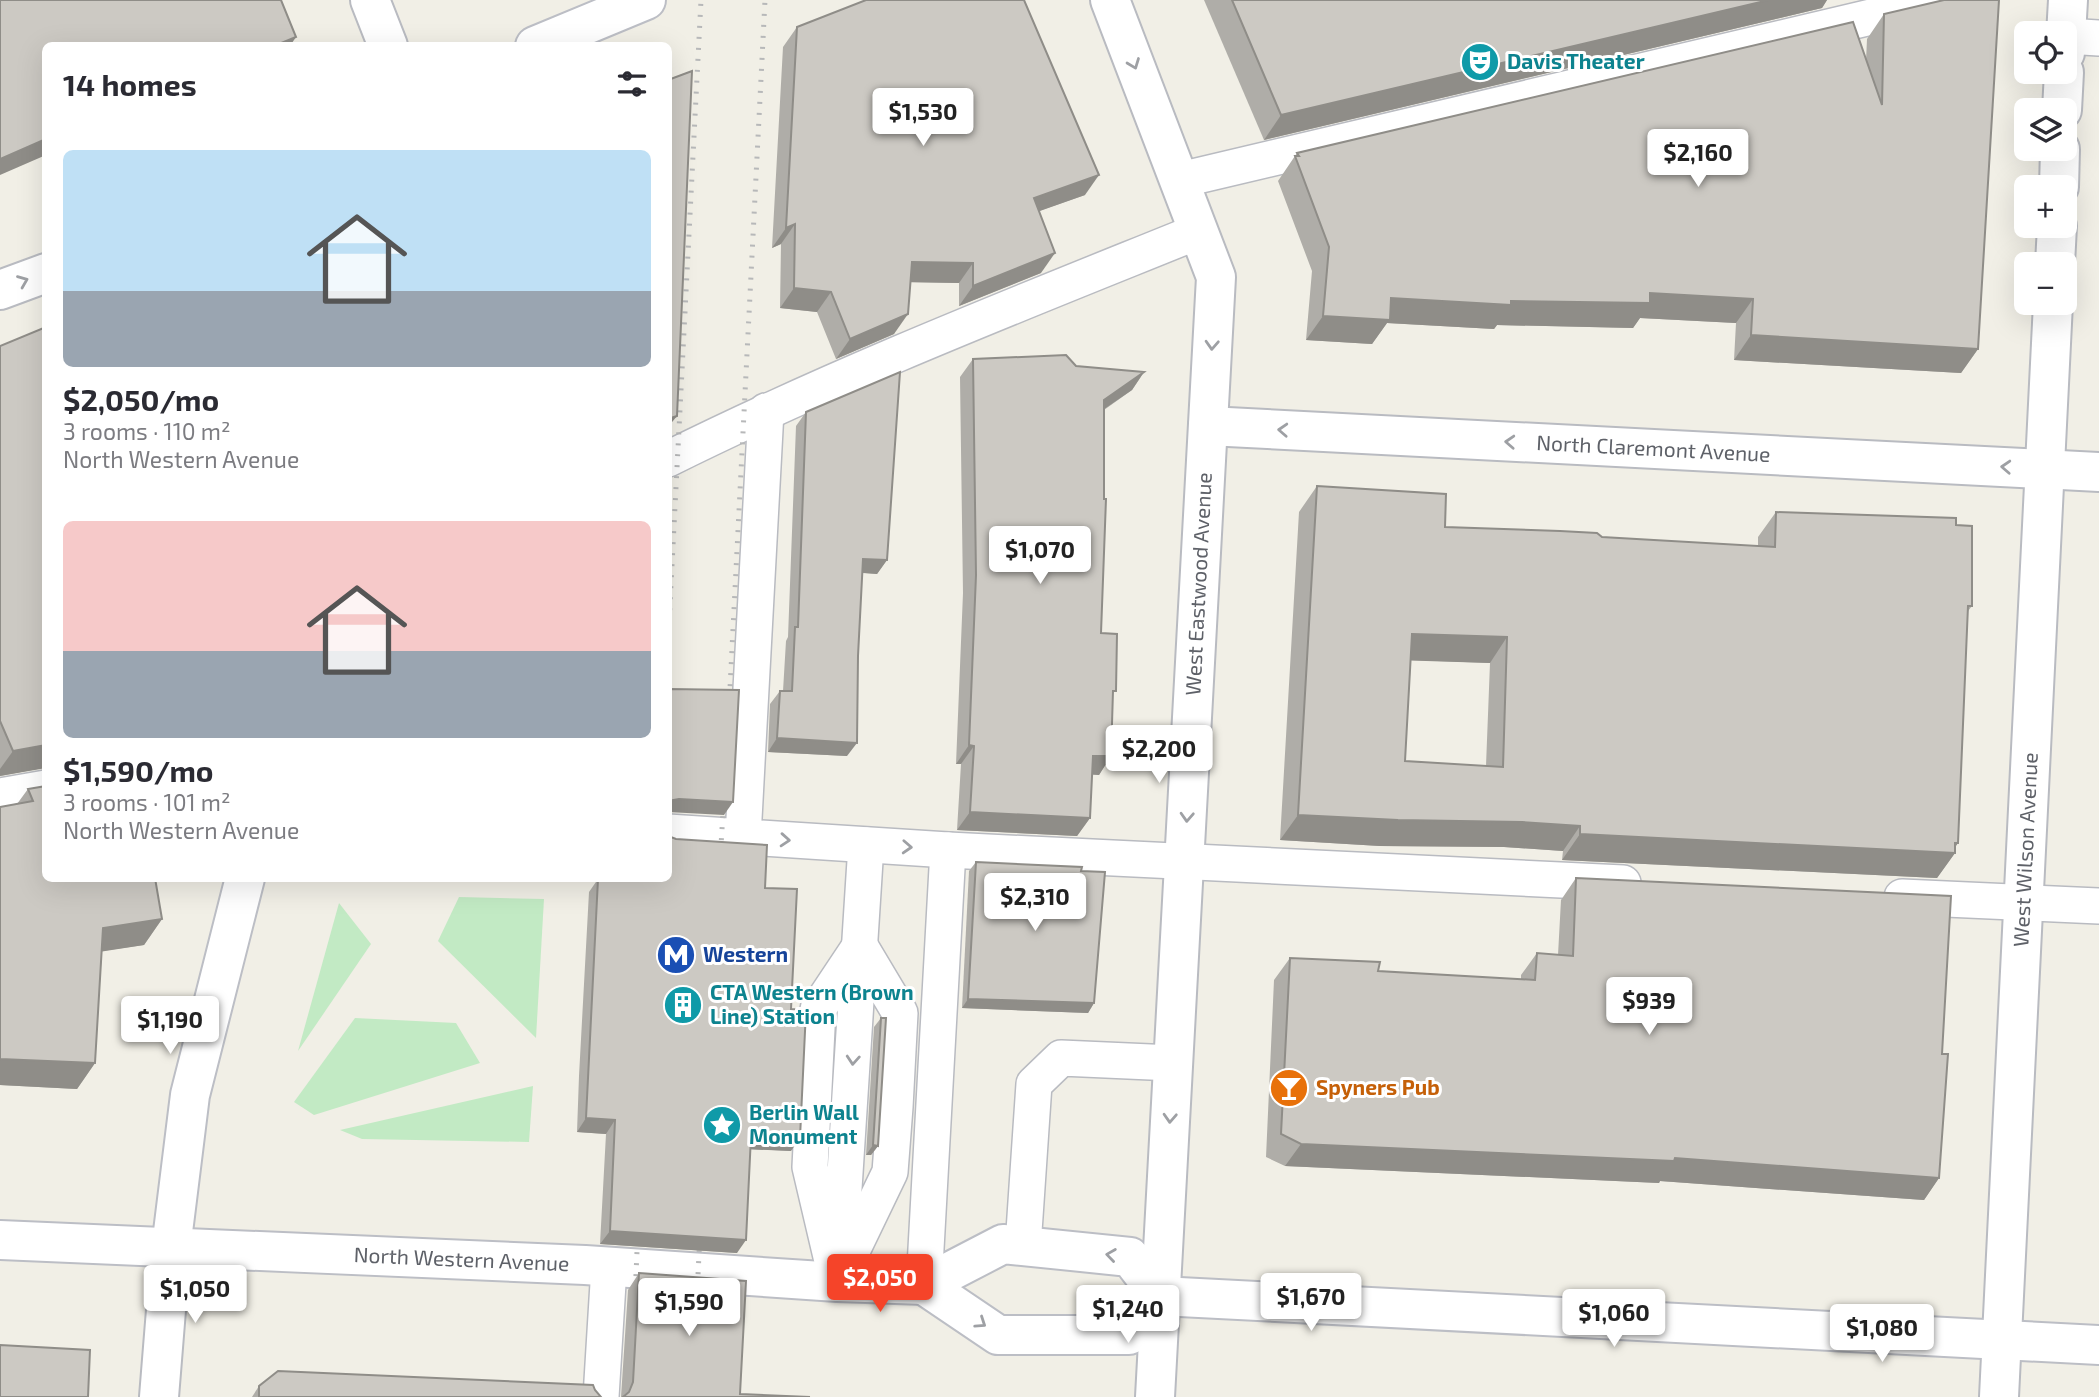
<!DOCTYPE html>
<meta charset="utf-8">
<style>
:root{--surface:#fff;--page:#f2f2f3;--text:#2b2b33;--muted:#7c7c81;--accent:#f54429}
body{margin:0;font-family:"Exo 2",sans-serif;background:var(--page);color:var(--text);height:100vh;display:flex;flex-direction:column;font-size:26px;white-space:nowrap}
*{box-sizing:border-box;margin:0}
p{font-size:23px;color:var(--muted)}
.icon{flex:none;width:38px;height:38px;fill:none;stroke:currentColor;stroke-width:2;stroke-linecap:round;stroke-linejoin:round}
.map{position:relative;flex:1;overflow:hidden}
.panel{position:absolute;left:42px;top:42px;width:630px;height:840px;display:flex;flex-direction:column;background:var(--surface);border-radius:10px;box-shadow:0 7px 28px #0002}
.panel>*{flex:none}
.buttons{position:absolute;left:2014px;top:21px;display:grid;gap:14px}
.buttons a{display:grid;place-items:center;width:63px;height:63px;border-radius:10px;background:var(--surface);box-shadow:0 7px 28px #0002;font-size:35px}
.price{position:absolute;translate:-50% -60px;padding:0 16px;border-radius:7px;background:#fff;color:#222;font-size:23px;line-height:46px;filter:drop-shadow(0 2px 4px #0008)}
.price::after{content:'';position:absolute;left:50%;top:42px;width:21px;height:16px;margin-left:-10px;background:inherit;clip-path:polygon(0 0,100% 0,50% 100%)}
.price.selected{background:var(--accent);color:#fff}
ul{padding:0;list-style:none}
li{display:grid;align-content:center;gap:14px;height:371px;padding:0 21px}
li span{display:grid;place-items:center;height:217px;border-radius:10px;color:#555}
li>.icon{margin-inline-start:auto}
span .icon{width:126px;height:126px;fill:#fffc;stroke-width:1}
li b{font-size:30px}
h2{display:flex;justify-content:space-between;align-items:center;height:84px;padding:0 21px;font-size:30px}
.map>svg:first-child{display:block}
.green{fill:#c2eac4}
.lines{fill:none;stroke-linecap:round;stroke-linejoin:round}
.service-casing{stroke:#b9bbc1;stroke-width:38}
.minor-casing{stroke:#b9bbc1;stroke-width:42}
.tertiary-casing{stroke:#b9bbc1;stroke-width:42}
.secondary-casing{stroke:#bcbec5;stroke-width:42}
.service{stroke:#fff;stroke-width:35}
.minor{stroke:#fff;stroke-width:38}
.tertiary{stroke:#fff;stroke-width:38}
.secondary{stroke:#fff;stroke-width:38}
.rail{stroke:#b7b8b9;stroke-width:5;stroke-dasharray:2 9;stroke-linecap:butt}
.wall{fill:#afada8;fill-rule:evenodd}
.shaded-wall{fill:#8f8d88}
.building{fill:#ccc9c3;stroke:#8f8d88;stroke-width:2;fill-rule:evenodd}
.oneway{stroke:#9ea0a4}
.labels{text-anchor:middle;stroke-width:6;stroke-linejoin:round;paint-order:stroke}
.culture-label{font-size:21px;font-weight:bold;fill:#0d838f;stroke:#fff;text-anchor:start}
.street-label{font-size:21px;fill:#5e6168;stroke:#fff}
.transit-label{font-size:21px;font-weight:bold;fill:#164399;stroke:#fff;text-anchor:start}
.food-label{font-size:21px;font-weight:bold;fill:#c56008;stroke:#fff;text-anchor:start}
</style>
<div class="map">
<svg width="2099" height="1397" viewBox="0 0 2099 1397">
<rect width="100%" height="100%" fill="#f1efe6"/>
<g class="green">
<polygon points="459,897 544,899 536,1038 438,941"/>
<polygon points="339,903 371,944 298,1051"/>
<polygon points="355,1018 456,1023 480,1063 314,1115 294,1102"/>
<polygon points="533,1086 529,1142 362,1139 340,1130"/>
</g>
<g class="lines">
<g class="service-casing">
<g id="service">
<polyline points="2066,36 2099,38"/>
<polyline points="1180,180 1943,0"/>
<path d="M668,459C841,373 1021,303 1199,231"/>
<polyline points="0,796 46,788"/>
<polyline points="668,832 948,850 1623,883"/>
<polyline points="743,837 766,411"/>
<polyline points="1902,897 2099,906"/>
<polygon points="860,946 900,1013 895,1107 890,1172 837,1282 810,1167 818,1009"/>
<polyline points="1023,1246 1034,1084 1061,1058 1173,1063"/>
<polyline points="840,1251 866,845"/>
<polyline points="924,1285 948,850"/>
<polyline points="601,1397 609,1267"/>
</g>
</g>
<g class="minor-casing">
<g id="minor">
<polyline points="370,0 388,46"/>
<polyline points="1110,0 1216,277 1155,1397"/>
<polyline points="0,290 46,273"/>
<path id="s1" d="M1208,426L2099,472"/>
<polyline points="159,1397 171,1248"/>
</g>
</g>
<g class="tertiary-casing">
<g id="tertiary">
<polyline points="2065,53 2068,0"/>
<polyline points="2062,110 2064,72"/>
<polyline points="2059,187 2060,149"/>
<polyline points="2055,264 2057,226"/>
<path id="s2" d="M1999,1397L2053,303"/>
</g>
</g>
<g class="secondary-casing">
<g id="secondary">
<polyline points="535,46 646,0"/>
<path id="s3" d="M0,1240L585,1265L837,1282L924,1285L1003,1244L1130,1257L1160,1296L2099,1345"/>
<polyline points="171,1248 190,1095 245,878"/>
<polyline points="924,1285 998,1335 1129,1335 1160,1296"/>
</g>
</g>
<use href="#service" class="service"/>
<use href="#minor" class="minor"/>
<use href="#tertiary" class="tertiary"/>
<use href="#secondary" class="secondary"/>
<g class="rail">
<polyline points="668,643 701,0"/>
<polyline points="729,708 765,0"/>
<polyline points="720,862 724,796"/>
<polyline points="697,1296 700,1233"/>
<polyline points="635,1298 638,1228"/>
</g>
</g>
<g class="wall">
<polygon points="1204,0 1827,0 1822,8 1264,140"/>
<polygon points="1884,14 1978,349 1961,373 1734,360 1736,323 1640,318 1633,328 1497,325 1494,329 1387,323 1372,344 1306,340 1312,271 1278,181 1297,153 1866,61 1867,39"/>
<polygon points="797,27 1085,195 1039,211 1041,273 959,306 959,283 910,282 894,334 836,359 817,312 780,308 781,244 772,248 783,47"/>
<polygon points="0,346 43,768 0,776"/>
<polygon points="973,359 1076,366 1144,372 1132,390 1104,410 1101,633 1113,695 1111,756 1099,775 1092,774 1090,818 1077,836 957,830 961,764 956,764 963,593 960,377"/>
<polygon points="806,412 887,560 877,574 862,573 847,756 768,752 770,704 780,691 783,691 786,641 788,637 796,426"/>
<path d="M1317,486L1445,527L1602,537L1758,546V537L1776,512L1956,525L1972,606L1968,611L1955,853L1937,878L1562,860L1563,851L1504,847L1380,846L1280,840L1299,512ZM1411,660L1490,663L1486,766L1405,761Z"/>
<polygon points="28,789 162,919 144,945 102,951 95,1063 77,1089 0,1085 0,807 17,804"/>
<polygon points="976,862 1081,871 1094,1003 1088,1013 962,1008 969,871"/>
<polygon points="620,878 668,878 765,888 791,1009 791,1151 751,1149 737,1253 600,1244 606,1134 577,1132 579,1076 589,892 598,879 620,880"/>
<polygon points="1576,878 1942,1054 1939,1178 1924,1200 1660,1181 1659,1183 1285,1166 1266,1157 1274,980 1290,958 1378,971 1521,979 1521,975 1537,953 1558,955 1561,900"/>
<polygon points="881,1018 878,1146 871,1155 866,1155 874,1027"/>
<polygon points="639,1273 740,1394 810,1397 621,1397 628,1290"/>
<polygon points="259,1386 595,1390 601,1397 252,1397"/>
</g>
<g class="shaded-wall">
<polygon points="1769,0 1827,0 1822,8 1264,140 1281,115"/>
<polygon points="296,37 290,46 274,46"/>
<polygon points="46,139 46,155 0,175 0,159"/>
<polygon points="1099,175 1085,195 1020,218 1034,198"/>
<polygon points="795,224 781,244 772,248 786,228"/>
<polygon points="1055,253 1041,273 959,306 973,286"/>
<polygon points="912,262 973,263 959,283 898,282"/>
<polygon points="794,288 831,292 817,312 780,308"/>
<polygon points="1650,293 1753,299 1736,323 1640,318 1633,328 1497,325 1494,329 1387,323 1372,344 1306,340 1323,316 1391,298 1511,301"/>
<polygon points="908,314 894,334 836,359 850,339"/>
<polygon points="1751,335 1978,349 1961,373 1734,360"/>
<polygon points="1144,372 1132,390 1091,418 1104,400"/>
<polygon points="677,416 668,427 668,419"/>
<polygon points="863,559 887,560 877,574 853,572"/>
<polygon points="1412,634 1507,637 1490,663 1394,660"/>
<polygon points="777,738 857,743 847,756 768,752"/>
<polygon points="46,745 46,768 0,776 0,769 13,751"/>
<polygon points="969,745 974,746 961,764 956,764"/>
<polygon points="1093,756 1111,756 1099,775 1080,774"/>
<polygon points="679,799 733,802 724,815 668,812 668,801"/>
<polygon points="970,812 1090,818 1077,836 957,830"/>
<polygon points="1298,815 1522,822 1580,826 1563,851 1504,847 1380,846 1280,840"/>
<polygon points="1580,834 1955,843 1958,843 1952,852 1955,853 1937,878 1562,860"/>
<polygon points="162,919 144,945 86,954 103,928"/>
<polygon points="968,999 1094,1003 1088,1013 962,1008"/>
<polygon points="0,1059 95,1063 77,1089 0,1085"/>
<polygon points="586,1118 615,1120 606,1134 577,1132"/>
<polygon points="751,1136 800,1138 791,1151 742,1149"/>
<polygon points="1301,1144 1675,1158 1939,1178 1924,1200 1660,1181 1659,1183 1285,1166"/>
<polygon points="873,1145 878,1146 871,1155 866,1155"/>
<polygon points="610,1231 746,1240 737,1253 600,1244"/>
</g>
<g class="building">
<polygon points="0,0 281,0 296,37 274,46 46,46 46,139 0,159"/>
<polygon points="866,0 1024,0 1099,175 1034,198 1055,253 973,286 973,263 912,262 908,314 850,339 831,292 794,288 795,224 786,228 797,27"/>
<polygon points="1232,0 1769,0 1281,115"/>
<polygon points="1944,0 1999,0 1978,349 1751,335 1753,299 1650,293 1650,303 1511,301 1511,305 1391,298 1390,320 1323,316 1329,247 1295,156 1299,156 1297,153 1853,22 1882,105 1884,14"/>
<polygon points="692,71 677,416 668,419 668,80"/>
<polygon points="46,327 46,745 13,751 0,721 0,346"/>
<polygon points="1066,355 1076,366 1144,372 1104,400 1104,499 1106,499 1101,633 1117,634 1116,691 1113,691 1111,756 1093,756 1090,818 970,812 974,746 969,745 976,575 973,359"/>
<polygon points="900,372 887,560 863,559 858,656 857,743 777,738 780,691 792,691 795,627 798,627 806,412"/>
<path d="M1317,486L1446,494L1445,527L1560,531L1597,533L1602,537L1775,547L1776,512L1956,518V525L1972,526V606H1968L1958,843H1955V853L1580,834V826L1522,822L1398,820L1298,815ZM1412,634L1507,637L1503,767L1405,761Z"/>
<polygon points="668,689 739,690 733,802 679,799 668,801"/>
<polygon points="46,786 46,878 155,878 162,919 103,928 95,1063 0,1059 0,807 33,801 28,789"/>
<polygon points="668,836 676,839 767,845 765,888 797,889 791,1009 806,1010 800,1138 751,1136 746,1240 610,1231 615,1120 586,1118 598,879 628,881 628,878 668,878"/>
<polygon points="976,862 1082,867 1081,871 1105,872 1094,1003 968,999"/>
<polygon points="1576,878 1951,896 1942,1054 1948,1054 1939,1178 1675,1158 1674,1161 1301,1144 1281,1134 1290,958 1380,962 1378,971 1535,980 1537,953 1573,956"/>
<polygon points="881,1018 886,1018 878,1146 873,1145"/>
<polygon points="639,1273 746,1281 740,1394 810,1397 623,1397 629,1392 633,1382"/>
<polygon points="0,1345 90,1350 88,1397 0,1397"/>
<polygon points="278,1371 593,1385 595,1390 601,1397 259,1397 259,1386"/>
</g>
<defs><path id="oneway-chevron" d="M-2-3.5L2.5 0L-2 3.5" fill="none" stroke-width="1.6" stroke-linecap="round" stroke-linejoin="round" transform="scale(1.75)"/></defs>
<g class="oneway">
<use href="#oneway-chevron" transform="translate(1134 64) rotate(69)"/>
<use href="#oneway-chevron" transform="translate(23 281) rotate(-22)"/>
<use href="#oneway-chevron" transform="translate(1212 345) rotate(93)"/>
<use href="#oneway-chevron" transform="translate(1283 430) rotate(-177)"/>
<use href="#oneway-chevron" transform="translate(1510 442) rotate(-177)"/>
<use href="#oneway-chevron" transform="translate(2006 467) rotate(-177)"/>
<use href="#oneway-chevron" transform="translate(1187 817) rotate(93)"/>
<use href="#oneway-chevron" transform="translate(785 840) rotate(4)"/>
<use href="#oneway-chevron" transform="translate(907 847) rotate(3)"/>
<use href="#oneway-chevron" transform="translate(853 1060) rotate(94)"/>
<use href="#oneway-chevron" transform="translate(1170 1118) rotate(93)"/>
<use href="#oneway-chevron" transform="translate(1111 1255) rotate(-172)"/>
<use href="#oneway-chevron" transform="translate(981 1323) rotate(34)"/>
</g>
<defs>
<g id="theatre-disc" transform="scale(2.0125)"><circle r="9.5" fill="#0f9aa8" stroke="#fff"/><path d="M-5-5.5Q0-4 5-5.5V0Q5 5 0 6Q-5 5-5 0ZM-3.3-2.5H-1v1.5H-3.3ZM1-2.5H3.3v1.5H1ZM-2.8 1Q0 5.5 2.8 1Z" fill="#fff"/></g>
<g id="metro-disc" transform="scale(2.0125)"><circle r="9.5" fill="#1a4fb4" stroke="#fff"/><path d="M-5.5 5V-5H-3L0 0L3-5H5.5V5H3V-.5L0 4L-3-.5V5Z" fill="#fff"/></g>
<g id="building-disc" transform="scale(2.0125)"><circle r="9.5" fill="#0f9aa8" stroke="#fff"/><path d="M-4-6H4V6H1V3H-1V6H-4ZM-2.5-4.3h1.7v1.8h-1.7ZM.8-4.3h1.7v1.8H.8ZM-2.5-1h1.7V.8h-1.7ZM.8-1h1.7V.8H.8Z" fill="#fff"/></g>
<g id="bar-disc" transform="scale(2.0125)"><circle r="9.5" fill="#e8710a" stroke="#fff"/><path d="M-6-5H6L.8 .8V4.5H3.5V6h-7V4.5H-.8V.8Z" fill="#fff"/></g>
<g id="sight-disc" transform="scale(2.0125)"><circle r="9.5" fill="#0f9aa8" stroke="#fff"/><path d="M0-6L1.8-2.2L6-1.7L2.9 1.2L3.7 5.4L0 3.3L-3.7 5.4L-2.9 1.2L-6-1.7L-1.8-2.2Z" fill="#fff"/></g>
</defs>
<g fill-rule="evenodd">
<use href="#theatre-disc" x="1480" y="62"/>
<use href="#metro-disc" x="676" y="955"/>
<use href="#building-disc" x="683" y="1005"/>
<use href="#bar-disc" x="1289" y="1088"/>
<use href="#sight-disc" x="722" y="1125"/>
</g>
<g class="labels">
<g class="culture-label">
<text x="1507" y="69">Davis Theater</text>
<text x="710" y="1000">CTA Western (Brown<tspan x="710" dy="24">Line) Station</tspan></text>
<text x="749" y="1120">Berlin Wall<tspan x="749" dy="24">Monument</tspan></text>
</g>
<g class="street-label">
<text dy="7" stroke="none"><textPath href="#s1" startOffset="446">North Claremont Avenue</textPath></text>
<text transform="translate(1199 584) rotate(-87)" y="7">West Eastwood Avenue</text>
<text dy="7" stroke="none"><textPath href="#s2" startOffset="548">West Wilson Avenue</textPath></text>
<text dy="7" stroke="none"><textPath href="#s3" startOffset="462">North Western Avenue</textPath></text>
</g>
<g class="transit-label">
<text x="703" y="962">Western</text>
</g>
<g class="food-label">
<text x="1316" y="1095">Spyners Pub</text>
</g>
</g>
</svg>
<div class="buttons">
<a><svg class="icon" aria-label="locate" viewBox="0 0 24 24"><circle cx="12" cy="12" r="6"/><path d="M12 2v4M12 18v4M2 12h4M18 12h4"/></svg></a>
<a><svg class="icon" aria-label="layers" viewBox="0 0 24 24"><path d="M12 4l9 5-9 5-9-5zM3 14l9 5 9-5"/></svg></a>
<a>+</a>
<a>−</a>
</div>
<b class="price" style="left:923px;top:148px">$1,530</b>
<b class="price" style="left:1698px;top:189px">$2,160</b>
<b class="price" style="left:1040px;top:586px">$1,070</b>
<b class="price" style="left:1159px;top:785px">$2,200</b>
<b class="price" style="left:1035px;top:933px">$2,310</b>
<b class="price" style="left:1649px;top:1037px">$939</b>
<b class="price" style="left:170px;top:1056px">$1,190</b>
<b class="price selected" style="left:880px;top:1314px">$2,050</b>
<b class="price" style="left:195px;top:1325px">$1,050</b>
<b class="price" style="left:1311px;top:1333px">$1,670</b>
<b class="price" style="left:689px;top:1338px">$1,590</b>
<b class="price" style="left:1128px;top:1345px">$1,240</b>
<b class="price" style="left:1614px;top:1349px">$1,060</b>
<b class="price" style="left:1882px;top:1364px">$1,080</b>
<section class="panel">
<h2>14 homes<svg class="icon" aria-label="filters" viewBox="0 0 24 24"><path d="M4 7h16M4 17h16"/><circle cx="9" cy="7" r="2"/><circle cx="15" cy="17" r="2"/></svg></h2>
<ul>
<li><span style="background:linear-gradient(#bfe0f5 65%,#9aa5b1 0)"><svg class="icon" aria-label="home" viewBox="0 0 24 24"><path d="M3 11l9-7 9 7M6 9v11h12V9"/></svg></span><div><b>$2,050/mo</b><p>3 rooms · 110 m²</p><p>North Western Avenue</p></div></li>
<li><span style="background:linear-gradient(#f6c9c9 60%,#9aa5b1 0)"><svg class="icon" aria-label="home" viewBox="0 0 24 24"><path d="M3 11l9-7 9 7M6 9v11h12V9"/></svg></span><div><b>$1,590/mo</b><p>3 rooms · 101 m²</p><p>North Western Avenue</p></div></li>
</ul>
</section>
</div>
